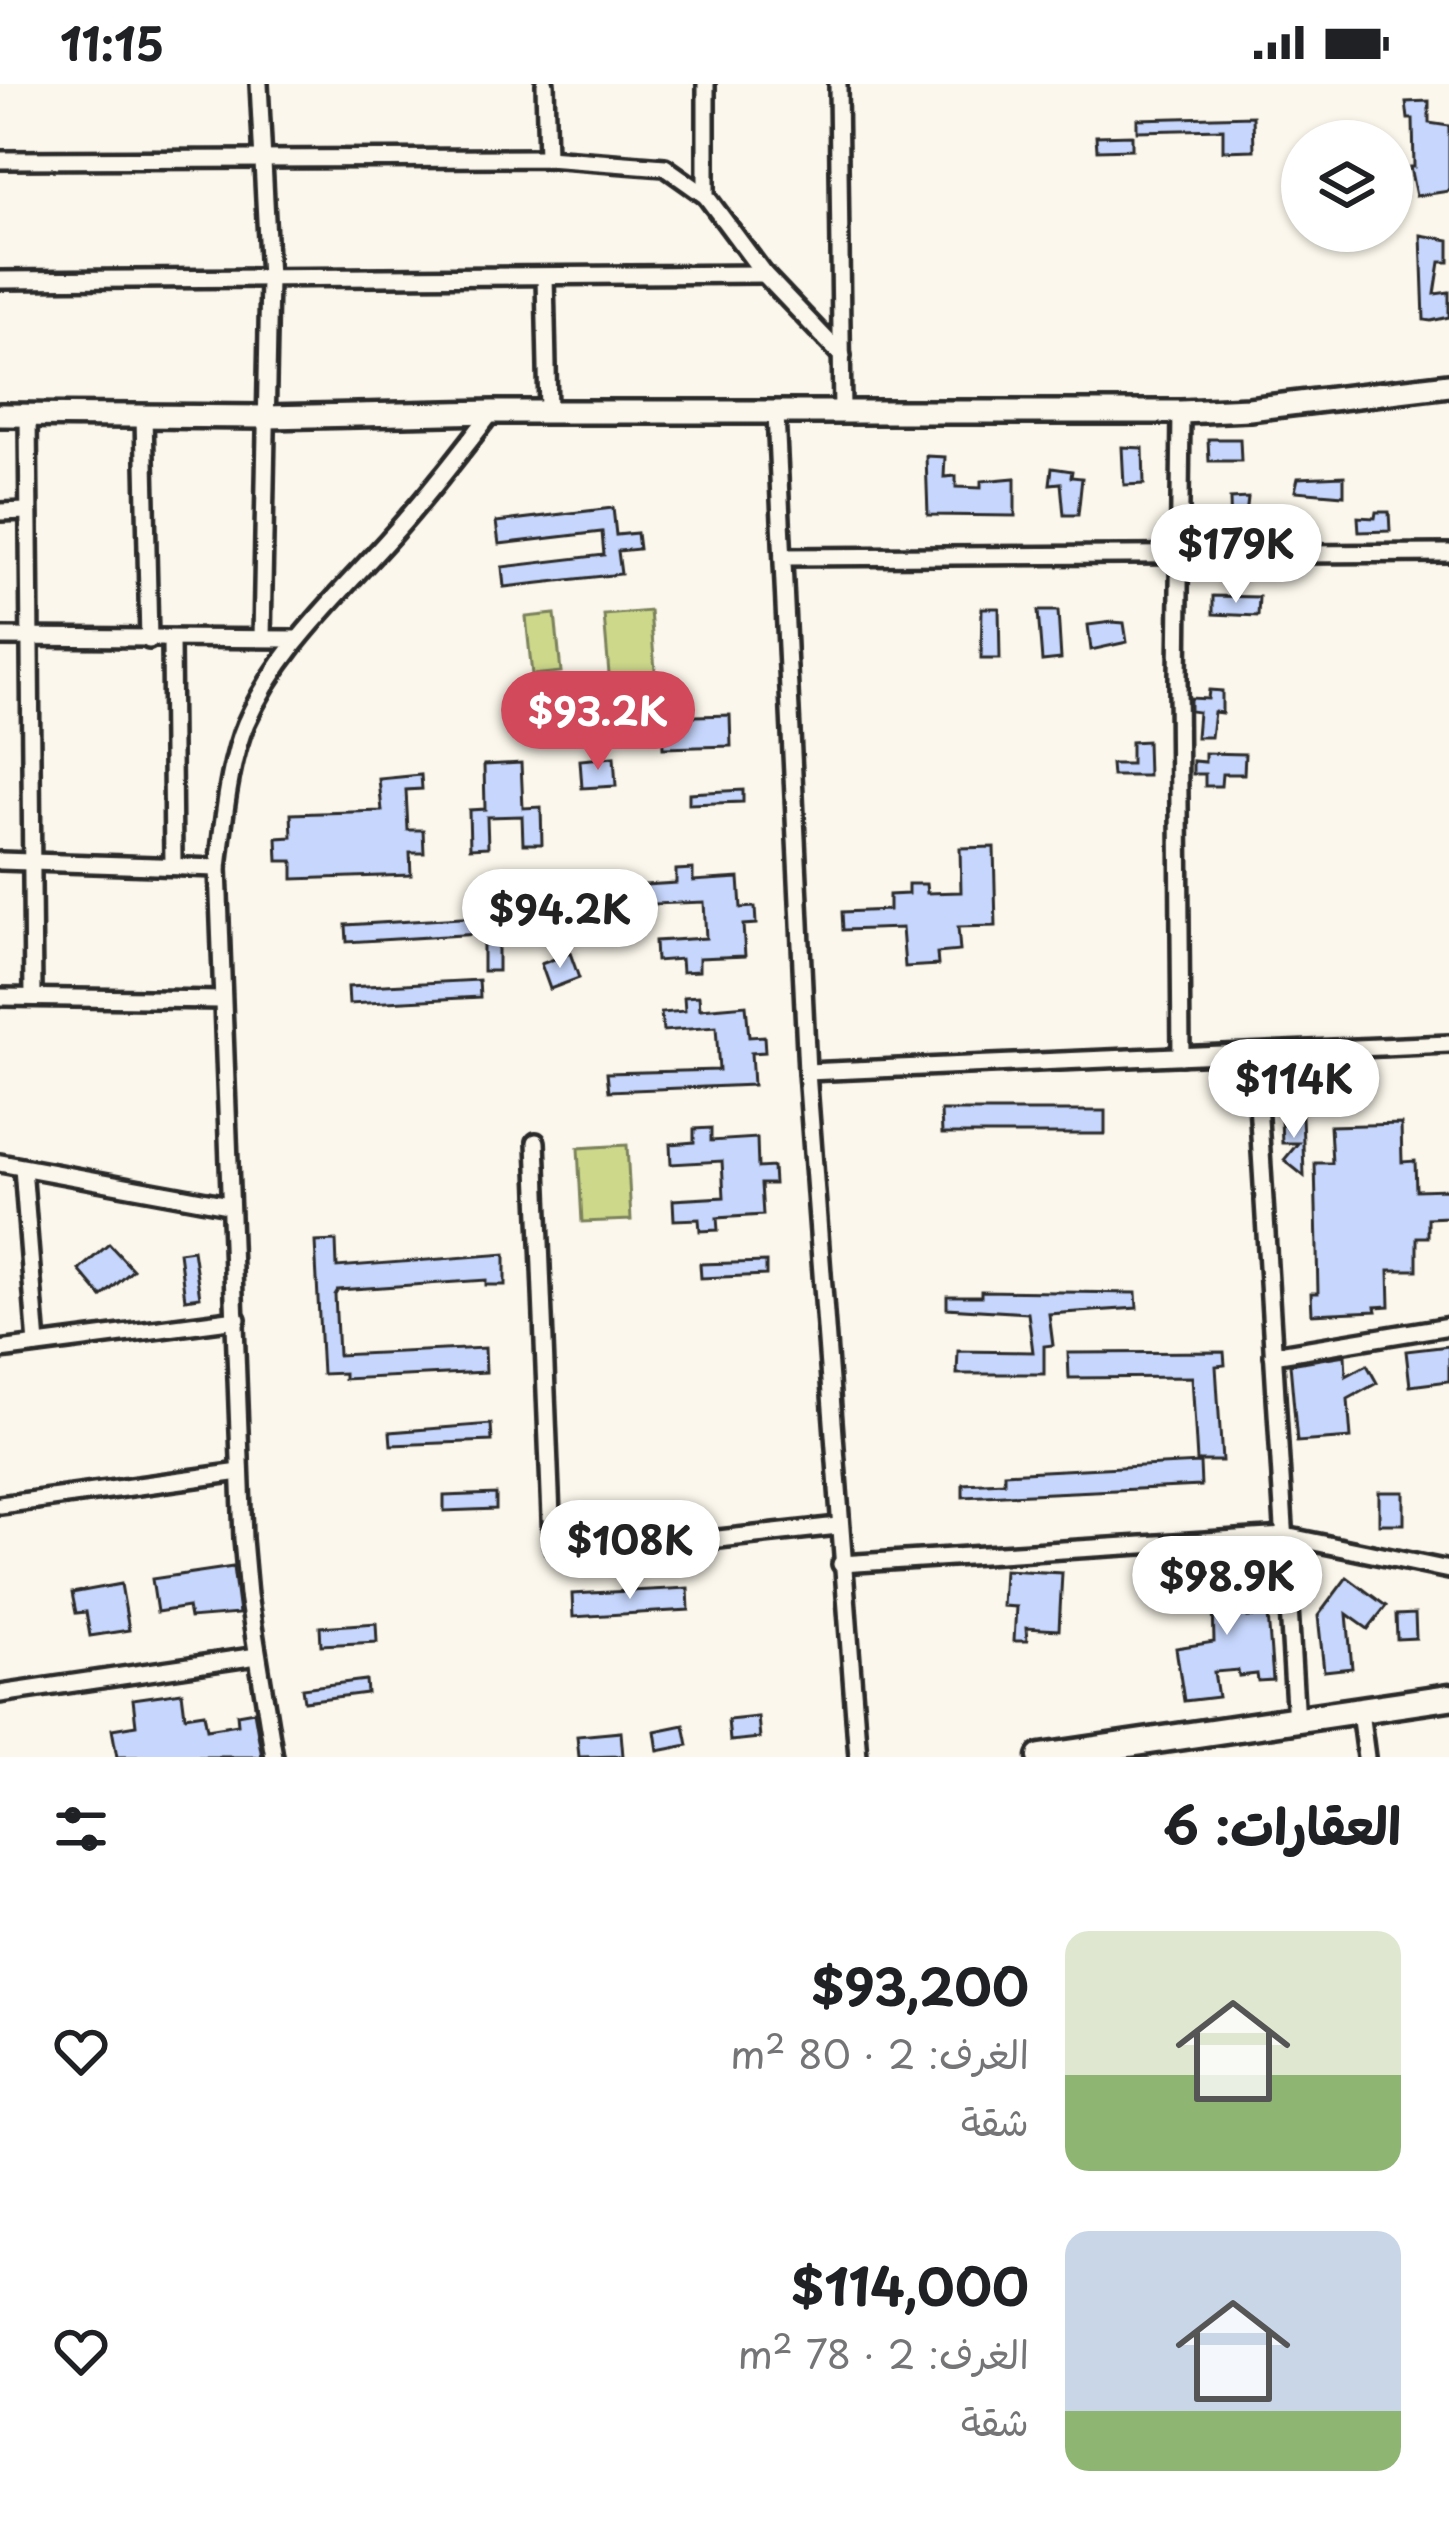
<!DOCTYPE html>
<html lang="ar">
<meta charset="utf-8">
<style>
:root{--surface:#fff;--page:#f2f2f2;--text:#202124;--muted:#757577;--accent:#d1495b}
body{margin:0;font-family:"Playpen Sans","Playpen Sans Arabic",sans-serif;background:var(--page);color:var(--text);direction:rtl;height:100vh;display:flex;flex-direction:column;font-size:45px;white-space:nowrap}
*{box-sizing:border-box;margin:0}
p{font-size:39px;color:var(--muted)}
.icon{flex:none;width:66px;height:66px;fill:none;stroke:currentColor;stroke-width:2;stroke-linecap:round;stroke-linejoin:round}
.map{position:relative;height:1673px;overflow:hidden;direction:ltr}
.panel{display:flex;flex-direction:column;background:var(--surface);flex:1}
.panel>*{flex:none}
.tools{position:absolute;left:1281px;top:36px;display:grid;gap:24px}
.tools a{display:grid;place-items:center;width:132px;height:132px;border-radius:50%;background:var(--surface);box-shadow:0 3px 9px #0004;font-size:60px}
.price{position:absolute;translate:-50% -102px;padding:0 27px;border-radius:42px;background:#fff;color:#222;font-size:39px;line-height:78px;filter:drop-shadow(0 3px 6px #0008)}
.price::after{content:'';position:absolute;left:50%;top:72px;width:36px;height:27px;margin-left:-18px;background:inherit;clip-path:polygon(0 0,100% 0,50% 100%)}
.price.selected{background:var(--accent);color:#fff}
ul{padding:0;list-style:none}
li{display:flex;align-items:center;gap:36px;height:300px;padding:0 48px}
li span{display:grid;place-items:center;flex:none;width:336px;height:240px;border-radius:24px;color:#555}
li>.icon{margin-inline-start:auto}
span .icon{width:144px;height:144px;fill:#fffc;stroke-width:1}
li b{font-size:51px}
h2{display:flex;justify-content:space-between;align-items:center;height:144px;padding:0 48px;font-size:51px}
.status{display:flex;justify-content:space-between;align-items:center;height:84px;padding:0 60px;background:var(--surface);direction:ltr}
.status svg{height:33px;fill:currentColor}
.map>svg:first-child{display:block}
.green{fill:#cdd88b;stroke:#7c825b;stroke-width:3}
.building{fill:#c6d6fc;stroke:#2b2b2b;stroke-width:3}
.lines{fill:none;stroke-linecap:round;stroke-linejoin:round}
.street-casing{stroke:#2b2b2b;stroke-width:24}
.secondary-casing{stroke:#2b2b2b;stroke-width:30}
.primary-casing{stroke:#2b2b2b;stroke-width:33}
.street{stroke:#fbf7ec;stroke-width:15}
.secondary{stroke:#fbf7ec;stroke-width:21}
.primary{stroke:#fbf7ec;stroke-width:24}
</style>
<div class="status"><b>11:15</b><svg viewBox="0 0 49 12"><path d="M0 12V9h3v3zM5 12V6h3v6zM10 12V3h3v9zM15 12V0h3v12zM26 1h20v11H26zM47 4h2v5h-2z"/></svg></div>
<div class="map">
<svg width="1449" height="1673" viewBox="0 0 1449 1673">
<rect width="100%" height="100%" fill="#fbf7ec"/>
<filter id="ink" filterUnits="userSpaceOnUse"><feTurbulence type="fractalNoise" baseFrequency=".00833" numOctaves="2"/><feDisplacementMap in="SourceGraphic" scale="24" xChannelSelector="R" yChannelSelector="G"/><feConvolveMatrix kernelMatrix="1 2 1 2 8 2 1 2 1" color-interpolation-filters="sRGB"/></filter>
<g filter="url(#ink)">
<g class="green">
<polygon points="650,527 656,598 610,602 604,531"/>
<polygon points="555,530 561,588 532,591 526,533"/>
<polygon points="627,1061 631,1136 582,1138 578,1064"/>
</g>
<g class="building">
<polygon points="1429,17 1429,39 1449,42 1449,107 1416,112 1410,83 1414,83 1413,35 1408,35 1406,18"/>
<polygon points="1253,32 1254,66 1223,67 1223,45 1137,47 1137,35"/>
<polygon points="1132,51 1132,65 1097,66 1096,52"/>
<polygon points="1421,151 1449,156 1449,178 1440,178 1435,210 1449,208 1449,233 1431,237 1424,236"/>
<polygon points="1208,355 1240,355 1241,377 1209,377"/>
<polygon points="1122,363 1143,364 1144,400 1124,401"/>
<polygon points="926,372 945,373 944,393 956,392 956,403 981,404 981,397 1015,394 1015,432 928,431"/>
<polygon points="1052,384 1072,387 1071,393 1082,394 1078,431 1064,431 1061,399 1050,400"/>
<polygon points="1344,392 1344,411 1295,407 1298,394"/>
<polygon points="1248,414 1244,448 1231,448 1230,415"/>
<polygon points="613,424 616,451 637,449 639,465 618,467 621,490 504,503 502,483 604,471 602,448 499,460 496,438"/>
<polygon points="1376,428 1389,428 1390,447 1359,448 1358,433 1375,434"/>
<polygon points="1213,512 1259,513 1258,532 1213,530"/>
<polygon points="982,524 999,524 1000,575 981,575"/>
<polygon points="1038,527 1058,527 1061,575 1042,577"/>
<polygon points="1112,538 1124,539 1127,558 1091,566 1088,541"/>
<polygon points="1209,606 1222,607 1222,629 1214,628 1211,653 1196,653 1198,628 1190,627 1190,614 1208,615"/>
<polygon points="730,631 731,662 663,664 662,633"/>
<polygon points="1147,657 1148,692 1112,692 1111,680 1131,680 1131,658"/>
<polygon points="1205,669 1245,670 1244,690 1222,690 1221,702 1205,702 1205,690 1193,690 1193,677 1205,678"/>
<polygon points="614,673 616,702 582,704 580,676"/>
<polygon points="521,679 523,724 541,723 542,760 523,760 522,732 487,733 488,763 470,764 469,726 485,725 484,681"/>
<polygon points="421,691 422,705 406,706 408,746 423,746 424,769 410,769 411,791 293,795 293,777 278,777 277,754 292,753 291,730 382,727 379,695"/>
<polygon points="743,706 743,718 689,720 689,709"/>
<polygon points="994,763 996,842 958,843 960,867 937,869 938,881 905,883 902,844 843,846 842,828 889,826 889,811 908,810 908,800 926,800 927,809 961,808 960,764"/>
<polygon points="693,785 693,797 739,794 741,824 755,823 756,840 743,841 745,872 699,874 699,887 682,888 681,875 656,877 655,857 706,854 704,818 550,824 549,807 676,799 676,786"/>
<polygon points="477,833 478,850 347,858 346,841"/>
<rect x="483" y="856" width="15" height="31"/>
<polygon points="570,869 579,894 550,905 541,880"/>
<polygon points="479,896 480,913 349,920 348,903"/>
<polygon points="699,912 700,925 746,921 749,953 764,952 765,968 751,969 753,1001 609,1007 607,989 719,986 716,943 663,947 661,929 685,927 684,913"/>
<polygon points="941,1027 1105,1027 1105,1050 942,1050"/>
<polygon points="1302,1032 1303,1059 1304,1092 1284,1076 1298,1059 1282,1059 1281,1033"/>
<polygon points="1401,1040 1402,1078 1415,1077 1416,1106 1448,1105 1448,1133 1428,1134 1428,1153 1417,1153 1417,1186 1389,1186 1390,1222 1375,1223 1376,1227 1312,1230 1311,1209 1318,1209 1315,1079 1332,1079 1330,1042"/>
<polygon points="711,1044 711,1057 757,1054 758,1084 773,1083 774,1100 761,1100 763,1131 717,1134 718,1146 700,1147 699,1135 674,1136 673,1116 724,1113 722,1077 671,1080 670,1060 694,1058 694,1045"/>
<polygon points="336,1157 337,1183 505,1170 505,1201 486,1201 486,1196 338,1206 335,1211 338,1271 485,1264 486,1288 344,1295 344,1289 322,1290 315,1158"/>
<polygon points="109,1160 133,1186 102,1213 79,1186"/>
<polygon points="193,1166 200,1213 185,1215 179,1168"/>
<polygon points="766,1178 766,1191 701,1194 700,1180"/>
<polygon points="981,1207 1136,1209 1137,1224 1049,1230 1053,1261 1044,1262 1044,1290 957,1290 958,1267 1033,1268 1028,1229 947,1224 947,1212 981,1212"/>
<polygon points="1449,1262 1449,1297 1410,1302 1406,1267"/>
<polygon points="1224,1268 1225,1281 1216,1282 1222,1377 1197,1377 1192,1293 1069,1294 1068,1269"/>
<polygon points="1345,1271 1346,1292 1367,1281 1377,1299 1348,1315 1351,1354 1297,1358 1290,1280"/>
<polygon points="491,1340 492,1357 391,1361 390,1348"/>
<polygon points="1200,1379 1201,1402 963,1413 963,1400 1004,1398 1004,1389"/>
<rect x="1379" y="1408" width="25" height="32"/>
<polygon points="496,1410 496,1425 444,1427 444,1412"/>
<polygon points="1246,1478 1248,1533 1268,1531 1273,1596 1258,1597 1257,1590 1239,1592 1238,1586 1214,1588 1218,1613 1184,1617 1176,1564 1214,1558 1212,1479"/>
<polygon points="233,1483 239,1530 190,1534 188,1523 157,1528 152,1495"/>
<polygon points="1004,1486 1062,1489 1059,1546 1026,1544 1027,1557 1014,1557 1016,1523 1002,1522"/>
<polygon points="1347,1493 1386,1522 1368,1545 1347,1530 1352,1584 1324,1587 1318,1532"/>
<polygon points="121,1500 129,1546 90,1552 86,1528 76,1529 72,1509"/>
<polygon points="688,1504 689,1526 573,1533 572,1510"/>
<polygon points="1415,1530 1416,1554 1397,1555 1396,1531"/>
<polygon points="376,1539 377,1558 321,1561 320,1543"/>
<polygon points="366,1596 367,1609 304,1617 302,1604"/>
<polygon points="182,1608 185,1632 204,1629 207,1645 238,1640 237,1630 254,1627 262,1673 117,1673 112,1645 136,1641 133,1615"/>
<polygon points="758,1633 760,1654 730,1657 728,1636"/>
<polygon points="684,1641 688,1661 658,1667 655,1647"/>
<polygon points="621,1648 623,1672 579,1673 577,1652"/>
</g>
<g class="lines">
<g class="street-casing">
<g id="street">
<polyline points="259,0 269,194 262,554"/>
<polyline points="545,0 547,74"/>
<polyline points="706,0 706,112"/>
<polyline points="838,0 842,330"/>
<polyline points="0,76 547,74 665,83 706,112 764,190 842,272"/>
<polyline points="545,193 548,328"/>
<polyline points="0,196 764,190"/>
<polyline points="1181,328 1178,596 1181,972"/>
<polyline points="776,330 807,988 858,1673"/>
<polyline points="28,331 33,913"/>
<polyline points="144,332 149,556"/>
<polyline points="0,428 27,427"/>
<polyline points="783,473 1449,469"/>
<polyline points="0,553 295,555"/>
<polyline points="171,556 173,780"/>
<polyline points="0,777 218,784"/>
<polyline points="0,913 222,916"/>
<polyline points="1255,970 1296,1638"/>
<polyline points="807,988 1449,960"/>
<polyline points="536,1058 552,1458 556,1467 572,1471 838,1442"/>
<polyline points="0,1079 228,1121"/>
<polyline points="23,1084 37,1261"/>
<polyline points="0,1266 237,1235"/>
<polyline points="1273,1271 1449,1242"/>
<polyline points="0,1421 240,1388"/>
<polyline points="841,1480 1285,1452 1449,1486"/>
<polyline points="0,1610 257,1572"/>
<polyline points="1360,1628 1366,1673"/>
<path d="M274,1673L248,1511L243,1455L218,784C223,741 229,678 246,639C279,565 334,516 387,457C424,416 458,372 492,328"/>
</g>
</g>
<g class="secondary-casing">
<polyline id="secondary" points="0,331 267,333 492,328 1181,328 1249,325 1449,301"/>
</g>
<g class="primary-casing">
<polyline id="primary" points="1041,1673 1449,1613"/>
</g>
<use href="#street" class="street"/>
<use href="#secondary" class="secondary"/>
<use href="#primary" class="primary"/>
</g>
</g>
</svg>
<div class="tools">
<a><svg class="icon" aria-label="layers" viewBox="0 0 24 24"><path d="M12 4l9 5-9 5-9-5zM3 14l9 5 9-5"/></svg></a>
</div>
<b class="price" style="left:1236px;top:522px">$179K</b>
<b class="price selected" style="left:598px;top:689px">$93.2K</b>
<b class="price" style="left:560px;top:887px">$94.2K</b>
<b class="price" style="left:1294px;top:1057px">$114K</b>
<b class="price" style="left:630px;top:1518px">$108K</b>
<b class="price" style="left:1227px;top:1554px">$98.9K</b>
</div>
<section class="panel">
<h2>العقارات: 6<svg class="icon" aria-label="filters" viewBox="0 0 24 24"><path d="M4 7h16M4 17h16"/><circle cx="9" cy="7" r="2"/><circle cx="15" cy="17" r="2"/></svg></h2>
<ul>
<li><span style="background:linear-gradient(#dfe7d0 60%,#8fb573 0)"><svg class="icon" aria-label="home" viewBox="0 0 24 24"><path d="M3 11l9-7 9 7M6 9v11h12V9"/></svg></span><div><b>$93,200</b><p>الغرف: 2 · 80 m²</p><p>شقة</p></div><svg class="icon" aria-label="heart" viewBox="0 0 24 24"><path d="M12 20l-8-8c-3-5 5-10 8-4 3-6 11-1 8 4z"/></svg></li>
<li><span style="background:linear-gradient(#c9d6e8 75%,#8fb573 0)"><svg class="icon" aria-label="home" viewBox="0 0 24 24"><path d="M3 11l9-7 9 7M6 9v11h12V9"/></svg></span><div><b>$114,000</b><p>الغرف: 2 · 78 m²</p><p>شقة</p></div><svg class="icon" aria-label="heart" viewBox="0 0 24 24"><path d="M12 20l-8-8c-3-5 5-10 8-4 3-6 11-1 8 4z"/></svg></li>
</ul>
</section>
